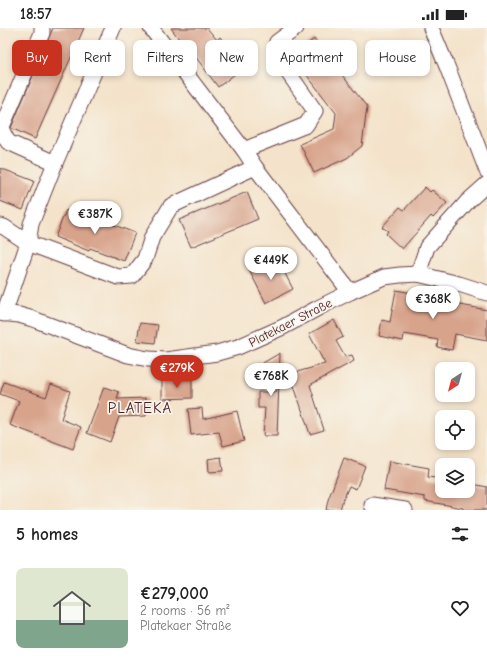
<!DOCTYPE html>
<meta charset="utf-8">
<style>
:root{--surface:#fff;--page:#f6f6f6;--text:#222;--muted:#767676;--line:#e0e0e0;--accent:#c8321e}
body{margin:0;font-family:"Comic Neue",sans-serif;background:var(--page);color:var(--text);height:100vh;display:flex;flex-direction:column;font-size:15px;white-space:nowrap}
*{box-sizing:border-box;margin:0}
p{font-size:13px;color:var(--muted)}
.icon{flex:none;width:22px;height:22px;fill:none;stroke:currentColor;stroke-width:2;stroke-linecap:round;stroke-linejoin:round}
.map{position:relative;height:482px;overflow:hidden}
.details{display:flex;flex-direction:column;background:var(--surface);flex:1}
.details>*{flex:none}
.guide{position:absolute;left:12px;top:12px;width:463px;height:36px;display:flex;gap:8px}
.needle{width:26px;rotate:216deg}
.controls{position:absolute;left:435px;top:334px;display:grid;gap:8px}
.controls a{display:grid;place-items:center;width:40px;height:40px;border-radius:8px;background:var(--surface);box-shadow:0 2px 6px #0003;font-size:20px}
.price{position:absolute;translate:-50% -34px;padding:0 9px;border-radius:14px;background:#fff;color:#222;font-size:13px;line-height:26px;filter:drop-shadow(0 1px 2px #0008)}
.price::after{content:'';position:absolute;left:50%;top:24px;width:12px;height:9px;margin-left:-6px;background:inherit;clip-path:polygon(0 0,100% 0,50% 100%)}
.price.current{background:var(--accent);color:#fff}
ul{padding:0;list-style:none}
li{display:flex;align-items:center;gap:12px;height:100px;padding:0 16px}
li+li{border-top:1px solid var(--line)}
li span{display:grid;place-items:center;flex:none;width:112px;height:80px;border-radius:8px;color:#555}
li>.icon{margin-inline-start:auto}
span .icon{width:48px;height:48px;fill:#fffc;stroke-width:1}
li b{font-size:17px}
h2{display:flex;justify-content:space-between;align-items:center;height:48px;padding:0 16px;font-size:17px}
.chip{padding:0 14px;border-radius:8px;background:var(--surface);box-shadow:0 2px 6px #0003;font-size:14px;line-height:36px}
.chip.current{background:var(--accent);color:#fff}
.status{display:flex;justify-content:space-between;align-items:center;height:28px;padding:0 20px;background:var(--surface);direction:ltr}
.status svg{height:11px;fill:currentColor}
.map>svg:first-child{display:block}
.building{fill:#d8a38b}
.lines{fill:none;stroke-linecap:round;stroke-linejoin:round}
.street-casing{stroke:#643c43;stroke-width:17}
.street{stroke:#fff;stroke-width:15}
.labels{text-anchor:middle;stroke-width:3.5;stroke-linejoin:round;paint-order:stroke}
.street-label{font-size:13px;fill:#4a1f2b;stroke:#f7f3e8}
.quarter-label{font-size:15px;letter-spacing:1px;fill:#4a1f2b;stroke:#f7f3e8}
</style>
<div class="status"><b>18:57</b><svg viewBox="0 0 49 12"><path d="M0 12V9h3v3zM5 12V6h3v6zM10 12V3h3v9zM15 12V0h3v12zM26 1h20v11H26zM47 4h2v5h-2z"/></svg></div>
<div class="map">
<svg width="487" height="482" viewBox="0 0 487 482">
<rect width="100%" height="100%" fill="#f7f3e8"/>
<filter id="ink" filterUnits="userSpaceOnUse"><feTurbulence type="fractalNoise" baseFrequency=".025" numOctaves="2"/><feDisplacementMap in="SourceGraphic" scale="8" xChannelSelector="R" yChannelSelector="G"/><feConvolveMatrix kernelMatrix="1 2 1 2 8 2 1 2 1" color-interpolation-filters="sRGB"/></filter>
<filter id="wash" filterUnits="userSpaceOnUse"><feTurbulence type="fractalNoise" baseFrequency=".012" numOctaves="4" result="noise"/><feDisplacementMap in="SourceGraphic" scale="16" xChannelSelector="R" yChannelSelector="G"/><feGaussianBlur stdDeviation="0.9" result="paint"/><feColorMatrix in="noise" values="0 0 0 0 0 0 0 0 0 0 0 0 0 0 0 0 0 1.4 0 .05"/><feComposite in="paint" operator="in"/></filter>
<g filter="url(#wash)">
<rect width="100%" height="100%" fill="#f4e3ca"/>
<g id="blocks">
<g class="building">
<polygon points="53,0 84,0 35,111 11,100"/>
<polygon points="171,0 207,0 217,12 220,9 243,40 218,59 195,28 193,30"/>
<polygon points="314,11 367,79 362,118 347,130 314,145 300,116 334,101 336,85 292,28"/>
<polygon points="0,140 34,153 23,182 0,173"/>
<polygon points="425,159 430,164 432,162 447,175 433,190 431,188 402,221 386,206 388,203 382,199 400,179 404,182"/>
<polygon points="247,164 258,191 191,219 179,192"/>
<polygon points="66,182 100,195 101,192 135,205 124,233 90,220 89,223 55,209"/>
<polygon points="268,233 271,240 280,236 293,261 266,275 249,242"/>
<polygon points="396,262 450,272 450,275 487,282 487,312 455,306 452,322 437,319 438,312 404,306 403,313 379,308 382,292 390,294"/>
<polygon points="334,292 343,309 336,313 345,329 352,327 354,333 310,357 324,402 310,406 290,346 325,336 309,306"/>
<polygon points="140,295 158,297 155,315 137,313"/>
<polygon points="280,325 277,408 263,408 265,380 258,380 258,364 277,364 261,336"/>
<polygon points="162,351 192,351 192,370 162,371"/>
<polygon points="4,354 46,369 51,356 70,363 61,391 81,399 73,421 10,397 19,373 0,366"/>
<polygon points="104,359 119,364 117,371 146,370 146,388 119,389 110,414 87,405"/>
<polygon points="202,380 203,391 237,383 244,413 223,418 219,404 191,407 188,381"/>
<polygon points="221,429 223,443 209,444 208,431"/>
<polygon points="344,430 365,438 356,461 349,458 342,474 340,482 326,482 328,472"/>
<polygon points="389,433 429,440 428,449 442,451 442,463 468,463 468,455 487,459 487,482 463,482 463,480 425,473 425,469 384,462"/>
</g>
</g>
</g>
<g filter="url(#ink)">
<use href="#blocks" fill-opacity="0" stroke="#643c43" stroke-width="1"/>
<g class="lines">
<g class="street-casing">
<g id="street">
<polyline points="42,0 42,5 1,101 8,114 55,135"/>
<polyline points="151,0 244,122 255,139 350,264"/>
<polyline points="431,0 448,41 487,143"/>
<polyline points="244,122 306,97 315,83 278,30 277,14 296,0"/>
<polyline points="0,198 4,199 28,215 118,249 132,248 145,231 152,209 171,178 255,139"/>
<polyline points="418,246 427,219 468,173 487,156"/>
<polyline points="0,285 19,287 33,291 128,327 148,331 166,332 217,325 238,319 283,299 318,280 350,264 384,249 400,247 418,246 459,256 487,265"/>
<polyline points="4,286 28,215 31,196 55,135 113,0"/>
<polyline points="372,477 405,482"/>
</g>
</g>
<use href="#street" class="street"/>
</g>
</g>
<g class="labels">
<g class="street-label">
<text transform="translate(290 294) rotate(-27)" y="5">Platekaer Straße</text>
</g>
<g class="quarter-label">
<text x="140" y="385">PLATEKA</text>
</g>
</g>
</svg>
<div class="controls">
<a><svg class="needle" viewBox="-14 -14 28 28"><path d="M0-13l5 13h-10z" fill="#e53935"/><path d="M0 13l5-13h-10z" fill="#767676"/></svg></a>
<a><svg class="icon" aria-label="locate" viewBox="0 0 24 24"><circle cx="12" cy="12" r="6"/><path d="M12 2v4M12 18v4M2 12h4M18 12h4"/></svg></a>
<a><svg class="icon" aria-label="layers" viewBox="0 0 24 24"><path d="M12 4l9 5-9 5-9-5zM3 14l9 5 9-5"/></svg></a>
</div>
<b class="price" style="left:95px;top:207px">€387K</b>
<b class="price" style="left:271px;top:253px">€449K</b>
<b class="price" style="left:433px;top:292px">€368K</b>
<b class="price current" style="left:177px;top:361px">€279K</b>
<b class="price" style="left:271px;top:369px">€768K</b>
<div class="guide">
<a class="chip current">Buy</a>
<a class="chip">Rent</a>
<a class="chip">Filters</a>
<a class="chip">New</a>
<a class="chip">Apartment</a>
<a class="chip">House</a>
</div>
</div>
<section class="details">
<h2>5 homes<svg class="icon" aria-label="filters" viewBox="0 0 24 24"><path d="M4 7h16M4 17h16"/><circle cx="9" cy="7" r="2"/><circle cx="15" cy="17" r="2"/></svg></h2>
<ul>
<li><span style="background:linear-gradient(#dfe7d0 65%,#7fa58c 0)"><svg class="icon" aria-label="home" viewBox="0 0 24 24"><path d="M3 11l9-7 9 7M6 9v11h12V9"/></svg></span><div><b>€279,000</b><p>2 rooms · 56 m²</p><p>Platekaer Straße</p></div><svg class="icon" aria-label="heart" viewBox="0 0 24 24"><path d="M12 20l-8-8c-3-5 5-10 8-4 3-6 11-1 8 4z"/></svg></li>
</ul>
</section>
